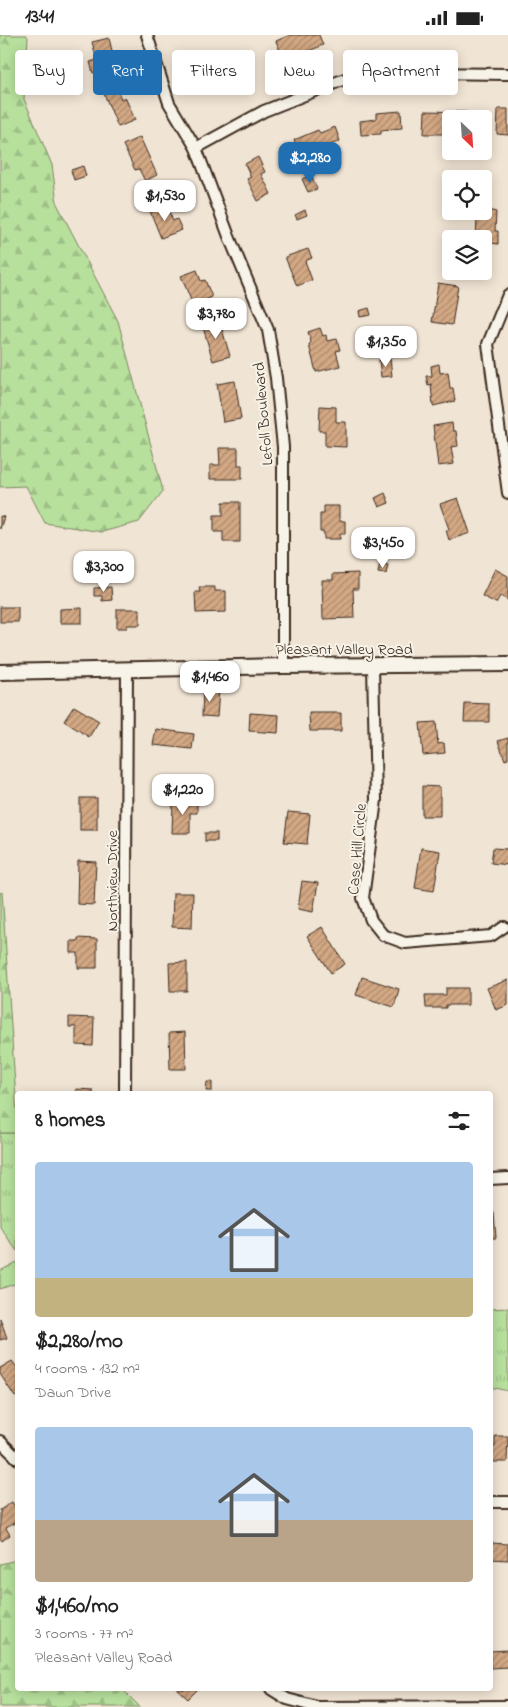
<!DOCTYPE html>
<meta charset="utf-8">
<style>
:root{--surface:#fff;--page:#f6f6f6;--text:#222;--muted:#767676;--accent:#1f6fb2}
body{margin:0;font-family:"Indie Flower",sans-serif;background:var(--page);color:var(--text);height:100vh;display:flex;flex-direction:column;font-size:19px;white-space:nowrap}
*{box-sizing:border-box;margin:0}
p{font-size:16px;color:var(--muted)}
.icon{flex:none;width:28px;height:28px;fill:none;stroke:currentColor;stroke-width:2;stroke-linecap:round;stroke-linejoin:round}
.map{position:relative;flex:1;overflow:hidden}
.sheet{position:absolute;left:15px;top:1056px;width:478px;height:600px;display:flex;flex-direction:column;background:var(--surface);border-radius:5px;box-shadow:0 2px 12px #0003}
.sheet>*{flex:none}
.top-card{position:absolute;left:15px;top:15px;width:479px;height:45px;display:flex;gap:10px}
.needle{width:32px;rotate:155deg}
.tools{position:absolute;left:442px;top:75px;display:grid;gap:10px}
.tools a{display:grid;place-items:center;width:50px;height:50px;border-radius:5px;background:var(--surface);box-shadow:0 2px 12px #0003;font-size:25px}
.price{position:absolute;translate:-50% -42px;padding:0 11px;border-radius:10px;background:#fff;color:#222;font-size:16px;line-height:32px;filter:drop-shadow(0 1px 2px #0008)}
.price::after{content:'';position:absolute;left:50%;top:30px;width:15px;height:11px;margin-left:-8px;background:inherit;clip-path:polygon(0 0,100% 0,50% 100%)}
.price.selected{background:var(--accent);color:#fff}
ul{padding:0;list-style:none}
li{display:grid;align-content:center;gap:10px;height:265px;padding:0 20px}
li span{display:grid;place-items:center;height:155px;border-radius:5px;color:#555}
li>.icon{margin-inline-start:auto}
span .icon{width:90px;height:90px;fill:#fffc;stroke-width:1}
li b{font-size:21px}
h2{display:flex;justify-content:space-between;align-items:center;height:60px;padding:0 20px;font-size:21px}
.pill{padding:0 18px;border-radius:5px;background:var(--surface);box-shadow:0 2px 12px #0003;font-size:18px;line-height:45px}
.pill.selected{background:var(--accent);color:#fff}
.status{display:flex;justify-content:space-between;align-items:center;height:35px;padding:0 25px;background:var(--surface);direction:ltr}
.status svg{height:14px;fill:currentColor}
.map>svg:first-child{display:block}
.grass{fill:url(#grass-tufts);stroke:#79855e}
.forest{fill:url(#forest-firs);stroke:#79855e}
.building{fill:url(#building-hatch);stroke:#3b2a1e}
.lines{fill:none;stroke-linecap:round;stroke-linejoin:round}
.minor-casing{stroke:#3b2a1e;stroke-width:14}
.secondary-casing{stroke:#3b2a1e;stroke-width:18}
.minor{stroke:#f7f3e8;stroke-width:10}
.secondary{stroke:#f7f3e8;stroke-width:14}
.labels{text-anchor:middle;stroke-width:4;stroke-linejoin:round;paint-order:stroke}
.street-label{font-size:16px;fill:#3b2a1e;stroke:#f7f3e8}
</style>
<div class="status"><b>13:41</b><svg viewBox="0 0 49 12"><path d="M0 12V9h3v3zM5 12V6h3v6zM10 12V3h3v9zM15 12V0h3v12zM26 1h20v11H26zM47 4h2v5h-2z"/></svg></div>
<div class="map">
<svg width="508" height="1672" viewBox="0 0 508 1672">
<defs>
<pattern id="grass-tufts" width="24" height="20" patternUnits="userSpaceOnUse" patternTransform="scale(1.25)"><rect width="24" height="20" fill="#b7e09d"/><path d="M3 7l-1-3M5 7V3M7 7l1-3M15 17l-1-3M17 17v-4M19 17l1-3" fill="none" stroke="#9ec087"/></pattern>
<pattern id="forest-firs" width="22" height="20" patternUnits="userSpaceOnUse" patternTransform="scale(1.25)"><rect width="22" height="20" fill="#b7e09d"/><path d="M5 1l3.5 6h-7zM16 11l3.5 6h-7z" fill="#9ec087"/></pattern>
<pattern id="building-hatch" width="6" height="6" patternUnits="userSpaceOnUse" patternTransform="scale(1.25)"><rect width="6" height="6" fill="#d3a884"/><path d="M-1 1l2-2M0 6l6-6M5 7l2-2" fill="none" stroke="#ac896b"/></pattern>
</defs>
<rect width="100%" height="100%" fill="#f0e4d4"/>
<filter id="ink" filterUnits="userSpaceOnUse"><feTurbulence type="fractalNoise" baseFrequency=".02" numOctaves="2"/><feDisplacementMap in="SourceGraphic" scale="10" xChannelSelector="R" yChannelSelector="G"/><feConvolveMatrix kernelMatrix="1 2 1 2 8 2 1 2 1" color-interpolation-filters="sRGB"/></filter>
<g filter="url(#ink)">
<g class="grass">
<polygon points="0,1098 17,1098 17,1216 0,1192"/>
<polygon points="17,1227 17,1248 0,1254 0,1236"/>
<polygon points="508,1273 508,1356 490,1352 490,1274"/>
</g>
<g class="forest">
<polygon points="0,0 26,0 28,2 24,64 52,130 57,169 118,286 163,456 139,487 102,497 45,488 26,451 0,452"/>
<polygon points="2,857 17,1080 17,1098 0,1098 0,858"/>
<polygon points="17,1525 18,1654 122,1654 140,1672 0,1672 0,1529"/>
</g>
<g class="building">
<polygon points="290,0 319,0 323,10 297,21 295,18 283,23 276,6"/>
<polygon points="109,3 116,33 93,38 90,27 97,25 92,7"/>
<polygon points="243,24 250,41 214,55 208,43 225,36 224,32"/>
<polygon points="115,49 121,64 125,62 135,85 118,92 102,54"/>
<polygon points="498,74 508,74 508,100 497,99"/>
<polygon points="401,76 402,93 381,95 381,99 361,100 360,86 376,84 376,78"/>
<polygon points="425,76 467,77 467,84 451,84 451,96 447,96 447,99 424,99"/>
<polygon points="335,92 340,106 301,122 294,105 318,95 320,98"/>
<polygon points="140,102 157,140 145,146 139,134 135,135 123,110"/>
<polygon points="258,122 265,137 261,139 271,159 258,166 247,144 251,142 245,129"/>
<polygon points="83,131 86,141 74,145 71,135"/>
<polygon points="311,140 317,154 308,157 302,144"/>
<polygon points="166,169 173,186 177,184 182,195 161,203 150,176"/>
<polygon points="484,174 496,177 495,196 498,196 498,209 491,208 490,213 484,212 484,204 476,204 477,184 475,183 475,176 484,176"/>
<polygon points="305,175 307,180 297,184 295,180"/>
<polygon points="308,214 312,223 305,226 312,245 297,251 285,222"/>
<polygon points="197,235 201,246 205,245 212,262 193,270 181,241"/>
<polygon points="438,248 458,251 452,290 432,287"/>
<polygon points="369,273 371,280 360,282 359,276"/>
<polygon points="219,284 230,321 213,326 202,289"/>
<polygon points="320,293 323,301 326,300 327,306 337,304 340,315 336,316 340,331 316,337 309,310 311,307 308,297"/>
<polygon points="390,323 392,341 381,342 379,325"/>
<polygon points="439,329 440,338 448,337 450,353 453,353 455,366 433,371 431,349 428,350 426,341 432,341 431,331"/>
<polygon points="235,346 241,384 223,387 217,349"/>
<polygon points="320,371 336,372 336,387 346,387 346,412 325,411 325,396 319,396"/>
<polygon points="452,388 453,396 456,396 458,411 451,412 454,429 438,431 433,391"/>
<polygon points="219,413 238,413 238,430 242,430 242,444 210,444 210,430 220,430"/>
<polygon points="385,458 389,468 379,472 375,463"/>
<polygon points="458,463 470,498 449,505 446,495 449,494 440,469"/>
<polygon points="223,467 240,467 240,507 223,507 223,497 214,497 214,480 223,480"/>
<polygon points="324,471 339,471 339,486 345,486 345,499 340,499 340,504 324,504 324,497 320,497 320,479 324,479"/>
<polygon points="0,481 4,482 0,494"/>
<polygon points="380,528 388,530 386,539 378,538"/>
<polygon points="495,534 508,541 508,565 500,561 496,568 482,561"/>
<polygon points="358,538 358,554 353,554 354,583 323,584 322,545 333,545 333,539"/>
<polygon points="111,552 112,565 102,566 102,561 94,561 94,553"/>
<polygon points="199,552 215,552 215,556 226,556 226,577 196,578 195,557 200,557"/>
<rect x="0" y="572" width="18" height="15"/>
<polygon points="82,573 82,588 60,588 60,574"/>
<polygon points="117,574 140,574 140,590 127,590 127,593 117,593"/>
<polygon points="203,654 219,655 217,682 202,681"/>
<polygon points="465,668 489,669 489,687 464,687"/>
<polygon points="74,671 99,686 89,702 64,686"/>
<polygon points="250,678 279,680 278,698 249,696"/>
<polygon points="309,678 341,678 341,696 310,696"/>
<polygon points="436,687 438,709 444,708 445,718 423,720 420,688"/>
<polygon points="156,694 194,699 192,714 153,710"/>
<polygon points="508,703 508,724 505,725 498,706"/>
<polygon points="422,751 440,752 440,781 422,781"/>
<rect x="80" y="763" width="17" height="32"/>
<polygon points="173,766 197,767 197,778 190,778 190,798 172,798"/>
<polygon points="288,777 310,779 307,809 284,807"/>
<rect x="205" y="798" width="12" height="8"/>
<polygon points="421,813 440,816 434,856 415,853"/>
<polygon points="493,813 508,814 508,830 491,828"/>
<polygon points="78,826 96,827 94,870 77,869"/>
<polygon points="302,846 318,848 313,877 298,874"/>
<polygon points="173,858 193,858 192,893 172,892"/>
<polygon points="322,892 345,929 331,938 307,901"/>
<polygon points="78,903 97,904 97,933 78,933 78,918 71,918 71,906 78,906"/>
<polygon points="187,927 187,956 170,956 169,928"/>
<polygon points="362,942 399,954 394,972 356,960"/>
<polygon points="508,945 508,970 496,975 487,953"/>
<polygon points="446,953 468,953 468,970 446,970 446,973 426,973 425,960 446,960"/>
<polygon points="69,982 94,983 93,1011 76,1010 76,992 69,992"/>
<polygon points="185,997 186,1034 170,1034 169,998"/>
<polygon points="207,1047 212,1047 212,1056 206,1056"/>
<polygon points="76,1054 93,1055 93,1059 75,1059"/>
<polygon points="494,1178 496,1203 490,1203 490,1179"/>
<polygon points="0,1283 7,1303 0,1305"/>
<polygon points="12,1326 18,1334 18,1360 15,1362 0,1339 0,1333"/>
<polygon points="495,1401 508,1401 507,1427 490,1427 490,1412 495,1412"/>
<polygon points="12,1467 18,1476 18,1486 6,1493 10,1500 2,1506 0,1503 0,1475"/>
<polygon points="490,1508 508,1509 508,1525 490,1524"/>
<polygon points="508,1615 508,1632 490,1633 490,1616"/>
<polygon points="177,1654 198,1654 188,1664"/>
</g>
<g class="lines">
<g class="minor-casing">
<g id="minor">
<polyline points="147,0 169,68 196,113 230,204 268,295 276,343 283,412 283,631"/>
<polyline points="196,113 264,76 350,42 423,38 508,39"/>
<polyline points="508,260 488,309 508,458"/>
<polyline points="373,631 376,765 363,863 371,885 383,900 405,908 491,901 504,892"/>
<polyline points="125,1059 127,634"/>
<polyline points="490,1144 508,1143"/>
<polyline points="0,1406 18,1424"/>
<polyline points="490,1467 508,1467"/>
<polyline points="271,1654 287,1664 317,1672 508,1671"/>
</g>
</g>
<g class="secondary-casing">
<polyline id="secondary" points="0,637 283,631 508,629"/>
</g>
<use href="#minor" class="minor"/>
<use href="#secondary" class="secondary"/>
</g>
</g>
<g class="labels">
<g class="street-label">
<text transform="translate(262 379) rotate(-95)" y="6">Lefoll Boulevard</text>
<text x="344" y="619">Pleasant Valley Road</text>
<text transform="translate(356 814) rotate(-85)" y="6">Case Hill Circle</text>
<text transform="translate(111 846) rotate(-90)" y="6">Northview Drive</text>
</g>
</g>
</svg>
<div class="tools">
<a><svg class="needle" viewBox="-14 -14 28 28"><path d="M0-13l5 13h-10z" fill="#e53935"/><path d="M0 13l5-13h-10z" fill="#767676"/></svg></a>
<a><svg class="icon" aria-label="locate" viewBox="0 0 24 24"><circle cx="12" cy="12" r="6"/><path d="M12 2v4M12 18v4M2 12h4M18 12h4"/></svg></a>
<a><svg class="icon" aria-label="layers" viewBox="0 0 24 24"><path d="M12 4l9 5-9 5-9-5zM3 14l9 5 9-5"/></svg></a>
</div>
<b class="price selected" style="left:310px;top:149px">$2,280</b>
<b class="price" style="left:165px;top:187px">$1,530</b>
<b class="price" style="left:216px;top:305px">$3,780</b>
<b class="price" style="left:386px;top:333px">$1,350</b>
<b class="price" style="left:383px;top:534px">$3,450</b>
<b class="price" style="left:104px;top:558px">$3,300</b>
<b class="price" style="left:210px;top:668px">$1,460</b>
<b class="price" style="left:183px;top:781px">$1,220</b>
<div class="top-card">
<a class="pill">Buy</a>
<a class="pill selected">Rent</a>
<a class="pill">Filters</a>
<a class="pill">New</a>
<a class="pill">Apartment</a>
</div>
<section class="sheet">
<h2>8 homes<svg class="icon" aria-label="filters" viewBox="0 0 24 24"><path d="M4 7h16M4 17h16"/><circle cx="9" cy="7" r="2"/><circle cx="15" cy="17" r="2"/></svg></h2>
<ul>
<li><span style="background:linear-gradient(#a9c7e8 75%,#c2b280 0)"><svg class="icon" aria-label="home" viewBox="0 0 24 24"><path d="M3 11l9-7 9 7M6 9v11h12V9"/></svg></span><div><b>$2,280/mo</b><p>4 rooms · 132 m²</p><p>Dawn Drive</p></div></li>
<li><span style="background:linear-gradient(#a9c7e8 60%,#b9a48a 0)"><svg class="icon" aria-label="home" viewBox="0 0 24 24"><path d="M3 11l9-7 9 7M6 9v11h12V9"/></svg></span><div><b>$1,460/mo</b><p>3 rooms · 77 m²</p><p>Pleasant Valley Road</p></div></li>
</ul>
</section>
</div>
